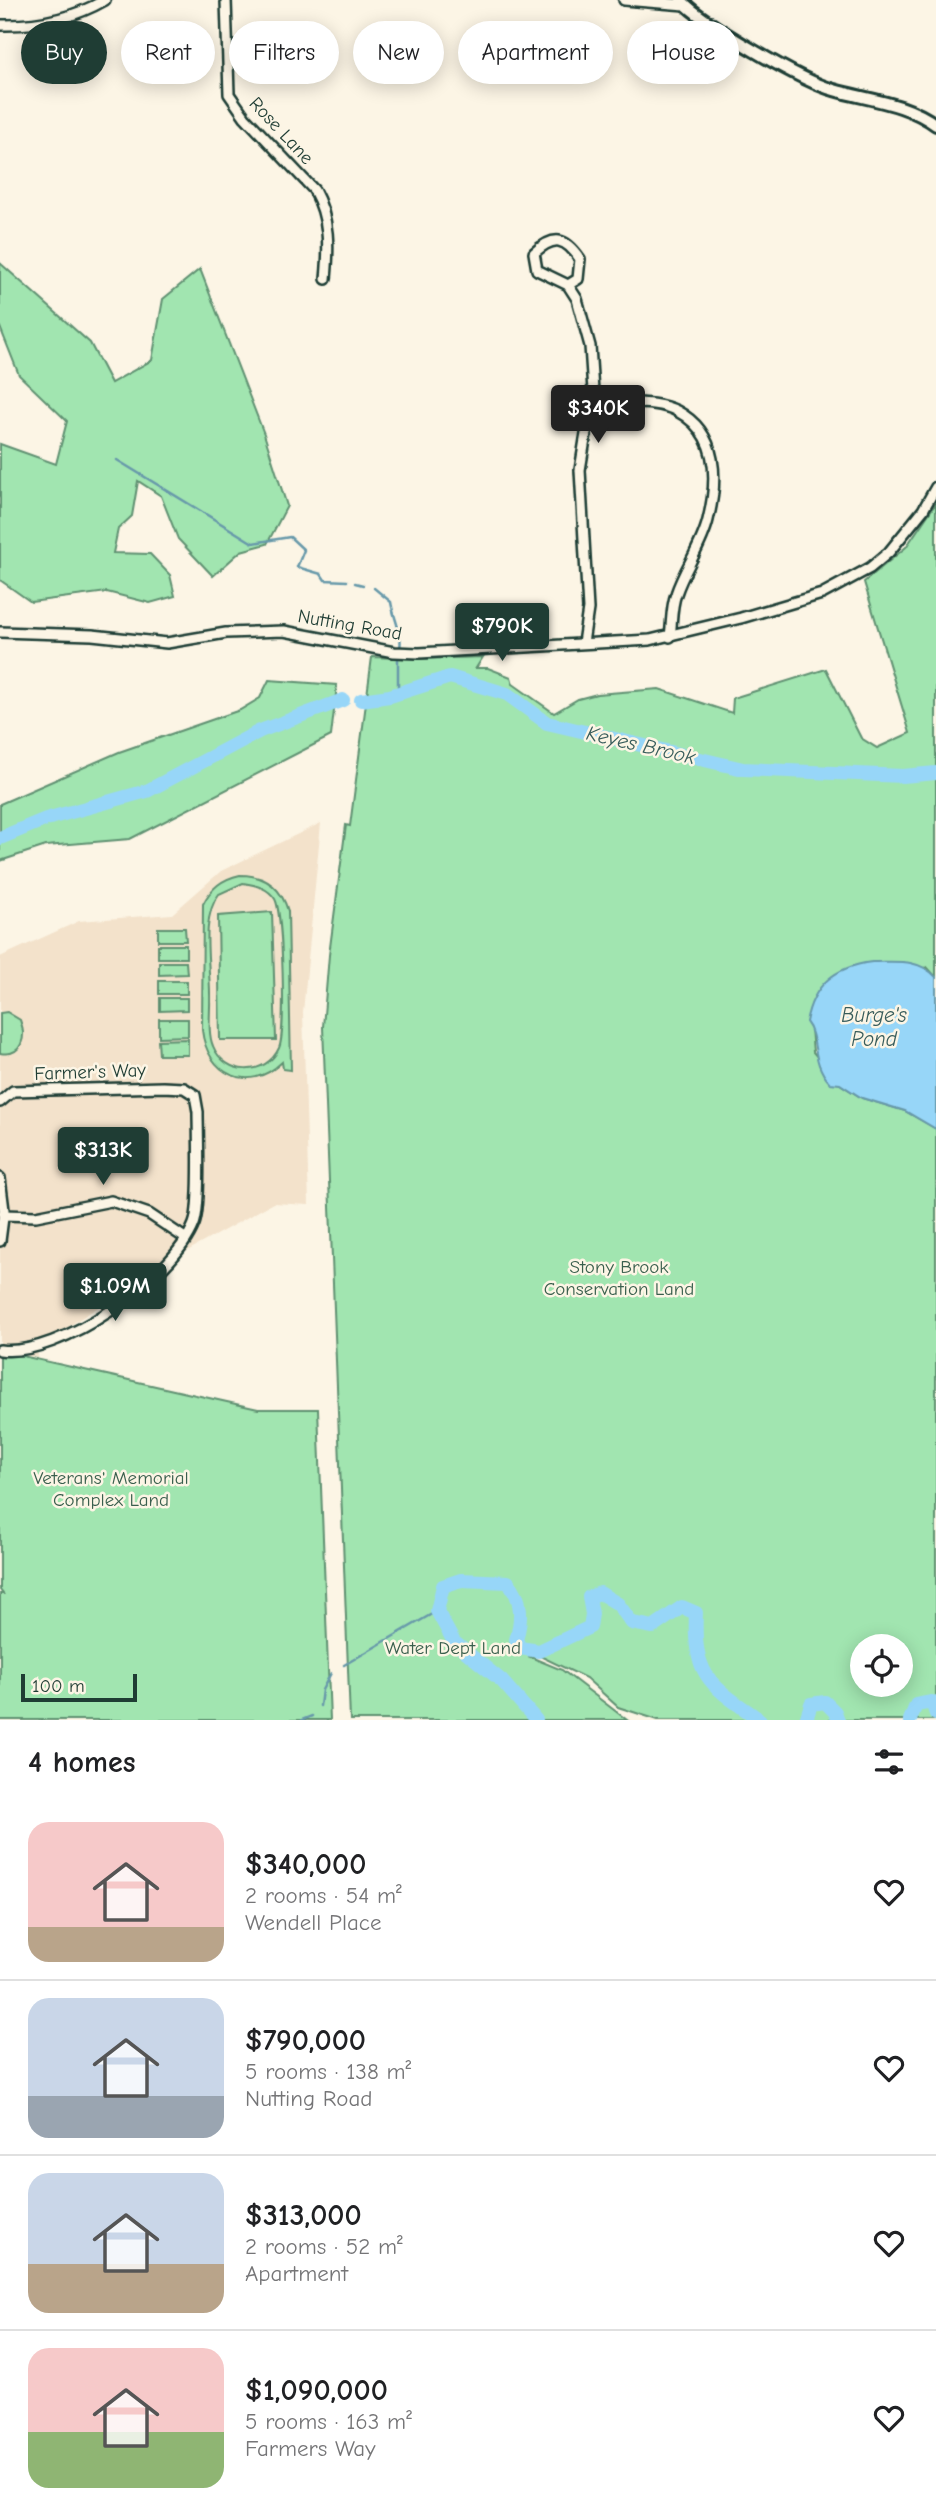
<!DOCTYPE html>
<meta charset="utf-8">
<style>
:root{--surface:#fff;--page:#f6f6f6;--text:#202124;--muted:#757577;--line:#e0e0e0;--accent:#1f3d34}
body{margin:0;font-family:"Comic Neue",sans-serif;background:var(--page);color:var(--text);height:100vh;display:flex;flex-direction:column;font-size:26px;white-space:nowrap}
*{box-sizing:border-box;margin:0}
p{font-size:23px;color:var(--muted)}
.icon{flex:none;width:38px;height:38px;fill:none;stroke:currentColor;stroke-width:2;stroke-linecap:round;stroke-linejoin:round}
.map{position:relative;height:1720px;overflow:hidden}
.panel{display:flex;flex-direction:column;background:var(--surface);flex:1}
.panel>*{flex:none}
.guide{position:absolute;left:21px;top:21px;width:894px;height:63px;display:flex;gap:14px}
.fabs{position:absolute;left:850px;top:1634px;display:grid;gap:14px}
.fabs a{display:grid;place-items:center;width:63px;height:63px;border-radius:50%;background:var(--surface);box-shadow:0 4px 18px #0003;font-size:35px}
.scale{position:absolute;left:21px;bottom:18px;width:116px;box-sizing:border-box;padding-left:7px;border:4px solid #1f3d34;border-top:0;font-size:19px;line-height:24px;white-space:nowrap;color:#1f3d34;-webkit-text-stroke:5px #fcf5e5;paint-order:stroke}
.price{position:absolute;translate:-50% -60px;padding:0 16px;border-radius:7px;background:var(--accent);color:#fff;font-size:23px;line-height:46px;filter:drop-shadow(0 2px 4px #0008)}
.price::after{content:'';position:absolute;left:50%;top:42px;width:21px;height:16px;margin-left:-10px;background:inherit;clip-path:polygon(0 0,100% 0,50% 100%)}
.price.active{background:#222;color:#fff}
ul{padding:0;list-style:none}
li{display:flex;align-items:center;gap:21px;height:175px;padding:0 28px}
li+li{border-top:2px solid var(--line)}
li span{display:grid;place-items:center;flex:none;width:196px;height:140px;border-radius:21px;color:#555}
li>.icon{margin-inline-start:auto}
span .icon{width:84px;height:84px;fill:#fffc;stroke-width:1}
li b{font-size:30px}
h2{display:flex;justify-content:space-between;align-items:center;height:84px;padding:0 28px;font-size:30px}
.tag{padding:0 24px;border-radius:32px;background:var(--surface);box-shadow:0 4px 18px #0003;font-size:24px;line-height:63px}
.tag.active{background:var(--accent);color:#fff}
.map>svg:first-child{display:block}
.built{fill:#f3e2cb}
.green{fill:#a1e5b0;stroke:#609172;stroke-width:2;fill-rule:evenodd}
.water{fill:#97d6f8;stroke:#6799aa;stroke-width:2}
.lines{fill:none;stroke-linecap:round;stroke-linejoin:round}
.stream{stroke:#6799aa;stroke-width:2.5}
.river{stroke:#97d6f8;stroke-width:14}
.minor-casing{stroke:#1f3d34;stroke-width:14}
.major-casing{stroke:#1f3d34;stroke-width:16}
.minor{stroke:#fcf5e5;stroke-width:9}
.major{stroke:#fcf5e5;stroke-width:10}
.labels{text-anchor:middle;stroke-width:5;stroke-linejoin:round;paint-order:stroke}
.street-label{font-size:19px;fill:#1f3d34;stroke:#fcf5e5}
.park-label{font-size:19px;fill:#395f4d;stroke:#fcf5e5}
.water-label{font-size:21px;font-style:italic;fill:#375c5b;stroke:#fcf5e5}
</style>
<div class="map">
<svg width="936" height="1720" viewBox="0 0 936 1720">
<rect width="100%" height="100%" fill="#fcf5e5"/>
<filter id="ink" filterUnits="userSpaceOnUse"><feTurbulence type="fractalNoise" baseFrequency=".0143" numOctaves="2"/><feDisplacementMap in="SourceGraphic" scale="14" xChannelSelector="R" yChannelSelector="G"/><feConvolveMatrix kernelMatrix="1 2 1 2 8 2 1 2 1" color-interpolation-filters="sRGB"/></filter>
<g filter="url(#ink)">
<polygon class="built" points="321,823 303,1012 309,1205 273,1203 164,1264 60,1332 37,1340 38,1358 0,1350 0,957 79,921 172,914 221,871"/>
<g class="green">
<polygon points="0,263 90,343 111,383 152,360 163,299 200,269 264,434 287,506 267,544 241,551 213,576 178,539 161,496 138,481 132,516 118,529 113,553 150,554 170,575 175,596 150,603 107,592 31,602 0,580 0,444 56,464 67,421 19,375 0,327"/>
<path d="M936,503V977L927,967L811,1028L813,1052L840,1084L862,1098L905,1111L936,1129V1720H658L618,1707L586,1678L538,1655L528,1656L562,1670L627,1720H350L323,1027L329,955L346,825L350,826L372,657L420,659L483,657L476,668H488L511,677L513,684L554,713L578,699L597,694L659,689L732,713L733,698L826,669L861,738L877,748L910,733L864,582L906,547ZM863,1647H901V1685H863Z"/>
<polygon points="269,680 337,685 331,736 130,839 46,846 0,861 0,804 119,752 240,710 260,698"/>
<path d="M240,875C265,875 281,887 288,911L291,1070L283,1069L282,1062C248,1095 207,1074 202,1030L203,904C211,888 222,879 240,875ZM243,883C256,885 268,888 275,899C283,913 286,1033 279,1048C266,1077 225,1076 213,1046C207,1032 211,1009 210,993C210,964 200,918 219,894Z"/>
<polygon points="272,912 276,1040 220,1040 218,916"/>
<polygon points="158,928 185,928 186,941 158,941"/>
<rect x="158" y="945" width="28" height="13"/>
<polygon points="159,962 186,962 187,974 159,975"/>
<rect x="159" y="981" width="28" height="13"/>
<polygon points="160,998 187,998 187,1010 160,1011"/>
<path d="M7,1012L20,1020C27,1037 22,1057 0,1053V1013Z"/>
<polygon points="159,1019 188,1019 188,1036 159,1037"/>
<polygon points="188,1039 188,1055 159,1055 158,1040"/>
<polygon points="0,1351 258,1409 318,1409 330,1720 0,1720 0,1594 3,1594 0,1590"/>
</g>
<path class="water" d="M872,962C896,962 919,958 936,977V1129L905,1111L862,1098L840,1084L830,1083C810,1061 819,1038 806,1022C813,985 834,967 872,962Z"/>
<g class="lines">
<g class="stream">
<polyline points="117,460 253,543 290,537 304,550 297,567 321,574 325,580 347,581"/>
<polyline points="355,583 363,585"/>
<path d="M374,588L391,602C393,616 403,635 400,648"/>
<polyline points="398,694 398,656"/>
<polyline points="344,1665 437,1611"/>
<polyline points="320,1706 322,1690 331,1673"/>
<polyline points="302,1720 312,1716"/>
</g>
<g class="river">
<polyline points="361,700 390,696 450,677 507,694 547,723 743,769 903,776 936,773"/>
<polyline points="0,838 46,819 147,791 260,731 343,700"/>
<path d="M536,1720L502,1681L454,1642L437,1611L443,1586L461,1580L508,1582C523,1599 522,1619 516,1640L520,1648L539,1651L590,1627L592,1614L589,1597L600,1593L618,1604L632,1623L653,1627L682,1607L696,1613C693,1678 711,1685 760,1720"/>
<polyline points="806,1720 811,1704 825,1702 835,1712 838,1720"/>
<polyline points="910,1720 916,1705 932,1702 936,1714"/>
</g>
<g class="minor-casing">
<g id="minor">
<path d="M226,0L229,94L245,117L314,190C330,219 329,247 326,279"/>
<polyline points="624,0 685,5"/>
<path d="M0,25C38,26 72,19 105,0"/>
<path d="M568,285L578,279L580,259C565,237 554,235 534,253L537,270L568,285L577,299L590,346L593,391L580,470L588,609L583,643"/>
<path d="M593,391L603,401C627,404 656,400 677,411C719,433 718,480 708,520C702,546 684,569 676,594C671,607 672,623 670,637"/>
<polyline points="0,632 92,635 167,643 226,633 284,631 394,652 419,653 650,640 741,618 822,594 870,568 889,552 923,510 936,487"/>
<path d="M0,1102L13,1091L163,1087L184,1088L195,1095L198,1112C198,1135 201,1207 194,1224C173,1278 59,1358 0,1350"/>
<polyline points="0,1178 4,1210 0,1241"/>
<polyline points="3,1215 36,1216 111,1201 149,1214 185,1238"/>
</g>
</g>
<g class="major-casing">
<path id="major" d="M681,0C702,23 803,82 834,90C869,100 907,103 936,125"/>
</g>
<use href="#minor" class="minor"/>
<use href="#major" class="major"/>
</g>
</g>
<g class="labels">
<g class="street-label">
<text transform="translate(282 130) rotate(47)" y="7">Rose Lane</text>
<text transform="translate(350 624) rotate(10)" y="7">Nutting Road</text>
<text transform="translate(90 1071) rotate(-2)" y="7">Farmer's Way</text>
</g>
<g class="park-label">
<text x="619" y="1273">Stony Brook<tspan x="619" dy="22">Conservation Land</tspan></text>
<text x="111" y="1484">Veterans' Memorial<tspan x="111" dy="22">Complex Land</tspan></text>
<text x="453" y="1654">Water Dept Land</text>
</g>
<g class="water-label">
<text transform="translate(641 745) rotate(13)" y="7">Keyes Brook</text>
<text x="874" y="1022">Burge's<tspan x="874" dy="24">Pond</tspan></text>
</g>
</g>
</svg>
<div class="fabs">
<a><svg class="icon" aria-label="locate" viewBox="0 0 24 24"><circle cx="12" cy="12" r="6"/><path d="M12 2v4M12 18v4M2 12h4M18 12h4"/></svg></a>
</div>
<div class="scale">100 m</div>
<b class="price active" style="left:598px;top:445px">$340K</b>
<b class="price" style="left:502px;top:663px">$790K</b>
<b class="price" style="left:103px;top:1187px">$313K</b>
<b class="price" style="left:115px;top:1323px">$1.09M</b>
<div class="guide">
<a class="tag active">Buy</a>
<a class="tag">Rent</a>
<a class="tag">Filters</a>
<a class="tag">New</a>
<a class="tag">Apartment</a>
<a class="tag">House</a>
</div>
</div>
<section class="panel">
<h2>4 homes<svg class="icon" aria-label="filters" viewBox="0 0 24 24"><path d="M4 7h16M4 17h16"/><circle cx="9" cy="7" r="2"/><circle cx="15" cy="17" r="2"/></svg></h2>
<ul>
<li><span style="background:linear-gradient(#f6c9c9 75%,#b9a48a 0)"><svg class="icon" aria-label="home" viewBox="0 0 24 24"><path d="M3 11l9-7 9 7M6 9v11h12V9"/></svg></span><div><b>$340,000</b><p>2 rooms · 54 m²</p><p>Wendell Place</p></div><svg class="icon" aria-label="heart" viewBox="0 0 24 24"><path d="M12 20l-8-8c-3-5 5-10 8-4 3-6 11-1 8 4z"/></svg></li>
<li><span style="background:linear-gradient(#c9d6e8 70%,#9aa5b1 0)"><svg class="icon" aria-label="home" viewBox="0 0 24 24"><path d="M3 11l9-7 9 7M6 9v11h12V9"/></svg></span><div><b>$790,000</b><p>5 rooms · 138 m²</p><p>Nutting Road</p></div><svg class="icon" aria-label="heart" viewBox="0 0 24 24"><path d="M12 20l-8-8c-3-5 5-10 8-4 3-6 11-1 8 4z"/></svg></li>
<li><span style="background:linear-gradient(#c9d6e8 65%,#b9a48a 0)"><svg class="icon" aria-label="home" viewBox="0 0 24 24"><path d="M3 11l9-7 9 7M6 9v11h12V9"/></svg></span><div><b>$313,000</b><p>2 rooms · 52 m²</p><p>Apartment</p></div><svg class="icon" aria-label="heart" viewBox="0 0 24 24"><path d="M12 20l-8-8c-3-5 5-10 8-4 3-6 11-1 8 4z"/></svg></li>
<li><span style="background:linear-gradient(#f6c9c9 60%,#8fb573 0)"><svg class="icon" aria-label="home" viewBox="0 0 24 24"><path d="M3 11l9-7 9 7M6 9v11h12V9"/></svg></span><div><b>$1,090,000</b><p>5 rooms · 163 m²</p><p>Farmers Way</p></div><svg class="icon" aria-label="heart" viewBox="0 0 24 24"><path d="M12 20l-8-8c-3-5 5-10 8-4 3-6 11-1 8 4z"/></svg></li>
</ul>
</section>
